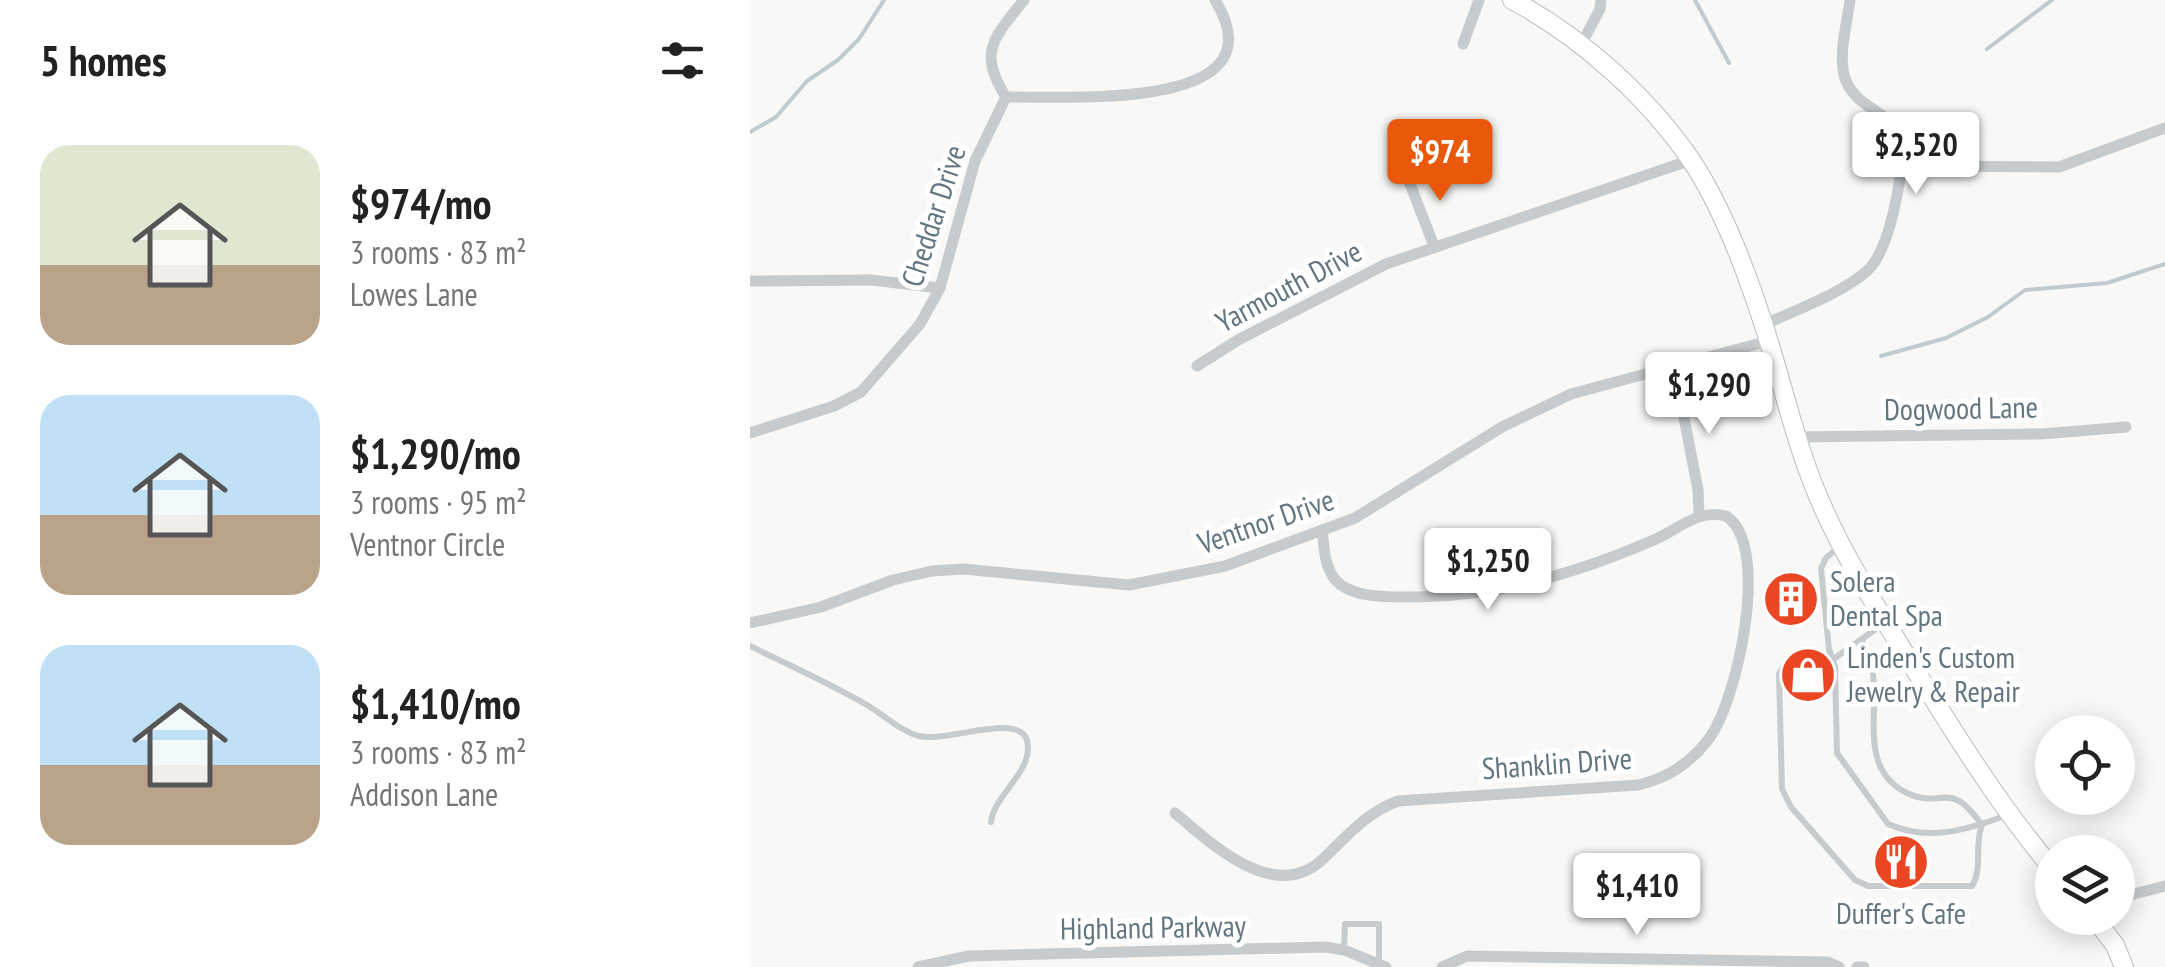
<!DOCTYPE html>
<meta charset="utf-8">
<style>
:root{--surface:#fff;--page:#f2f2f2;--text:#222;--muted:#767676;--accent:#ea580c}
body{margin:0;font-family:"PT Sans Narrow",sans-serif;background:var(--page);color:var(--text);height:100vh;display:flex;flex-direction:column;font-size:38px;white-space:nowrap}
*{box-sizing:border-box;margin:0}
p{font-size:32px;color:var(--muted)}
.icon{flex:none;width:55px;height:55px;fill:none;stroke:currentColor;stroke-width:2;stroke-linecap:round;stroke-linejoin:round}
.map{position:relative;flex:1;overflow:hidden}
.side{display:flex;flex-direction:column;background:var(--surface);width:750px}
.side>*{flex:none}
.tools{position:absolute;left:1285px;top:715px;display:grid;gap:20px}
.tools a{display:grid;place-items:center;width:100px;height:100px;border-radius:50%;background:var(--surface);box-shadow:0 5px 25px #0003;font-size:50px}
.price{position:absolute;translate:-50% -85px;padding:0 22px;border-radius:10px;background:#fff;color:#222;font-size:32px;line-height:65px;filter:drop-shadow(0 2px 5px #0008)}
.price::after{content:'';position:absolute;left:50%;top:60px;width:30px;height:22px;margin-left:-15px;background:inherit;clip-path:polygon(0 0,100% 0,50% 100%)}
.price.active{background:var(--accent);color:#fff}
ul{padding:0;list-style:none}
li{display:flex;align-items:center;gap:30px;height:250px;padding:0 40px}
li span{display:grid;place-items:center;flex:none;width:280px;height:200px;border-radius:30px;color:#555}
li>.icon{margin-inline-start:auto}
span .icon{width:120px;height:120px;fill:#fffc;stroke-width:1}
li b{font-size:42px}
h2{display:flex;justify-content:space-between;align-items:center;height:120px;padding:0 40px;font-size:42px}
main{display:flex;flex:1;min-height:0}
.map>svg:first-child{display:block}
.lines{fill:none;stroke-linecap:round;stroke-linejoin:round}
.stream{stroke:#bfcbcf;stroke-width:4}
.secondary-casing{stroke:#b8bec2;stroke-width:20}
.lane{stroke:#c6cbcd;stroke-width:6}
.street{stroke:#c6cbcd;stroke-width:11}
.secondary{stroke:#fff;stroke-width:18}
.labels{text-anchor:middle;stroke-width:10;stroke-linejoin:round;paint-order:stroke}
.street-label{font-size:30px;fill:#627682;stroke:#fff}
.poi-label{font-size:30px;fill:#627682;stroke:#fff;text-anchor:start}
</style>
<main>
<section class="side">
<h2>5 homes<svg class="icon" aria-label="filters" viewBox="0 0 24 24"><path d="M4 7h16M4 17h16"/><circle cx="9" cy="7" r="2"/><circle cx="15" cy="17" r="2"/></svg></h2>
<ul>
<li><span style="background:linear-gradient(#dfe7d0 60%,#b9a48a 0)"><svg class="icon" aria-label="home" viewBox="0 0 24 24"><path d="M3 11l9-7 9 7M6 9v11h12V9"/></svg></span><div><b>$974/mo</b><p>3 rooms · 83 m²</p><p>Lowes Lane</p></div></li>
<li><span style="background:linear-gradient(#bfe0f5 60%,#b9a48a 0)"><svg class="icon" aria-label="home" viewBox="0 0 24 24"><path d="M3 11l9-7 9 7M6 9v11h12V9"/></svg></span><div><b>$1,290/mo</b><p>3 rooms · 95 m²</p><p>Ventnor Circle</p></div></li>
<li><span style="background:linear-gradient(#bfe0f5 60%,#b9a48a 0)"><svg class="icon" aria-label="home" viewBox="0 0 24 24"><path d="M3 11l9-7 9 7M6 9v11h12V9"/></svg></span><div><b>$1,410/mo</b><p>3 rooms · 83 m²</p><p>Addison Lane</p></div></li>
</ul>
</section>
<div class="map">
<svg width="1415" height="967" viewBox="0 0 1415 967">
<rect width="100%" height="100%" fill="#f8f8f6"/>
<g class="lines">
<g class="stream">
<polyline points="945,0 979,63"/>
<polyline points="1237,49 1302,0"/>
<polyline points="0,132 26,117 57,81 88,60 109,39 134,0"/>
<polyline points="1131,356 1196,338 1238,317 1275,290 1357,283 1415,264"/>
</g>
<g class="secondary-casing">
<g id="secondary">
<path d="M762,0C830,36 897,96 941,160C971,205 997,273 1014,326C1034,388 1047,452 1075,512C1098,563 1128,609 1157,657C1202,729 1247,803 1302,868"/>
<polyline points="1344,918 1365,945 1374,967"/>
</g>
</g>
<g class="lane">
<path d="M1090,546L1076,558L1071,568L1079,649L1085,667L1087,753L1138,824C1179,842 1217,830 1257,815"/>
<path d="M1112,639C1115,649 1120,659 1122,668C1131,710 1106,770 1159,794C1194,809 1198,778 1232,825C1224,845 1233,868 1222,886H1118L1105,880L1041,807L1032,789L1029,674L1037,661L1082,660L1133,624"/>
<path d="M0,646C39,665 79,683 117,705C134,715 150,731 169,736C197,743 268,712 277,740C285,771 244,794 241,822"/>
<polyline points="594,950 595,924 629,924 629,962"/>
</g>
<g class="street">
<path d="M274,0C244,38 227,52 256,97C314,96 535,113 465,0"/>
<polyline points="832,43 850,9 851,0"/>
<polyline points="713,44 729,0"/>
<polyline points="1152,166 1309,167 1415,128"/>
<polyline points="657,176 684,246"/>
<polyline points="0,281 121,280 190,288"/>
<path d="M1014,325C1047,309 1089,295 1117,271C1141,250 1151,177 1154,146C1145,110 1109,112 1096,81C1087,58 1097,24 1100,0"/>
<polyline points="447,366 488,340 636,264 941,160"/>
<polyline points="924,366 948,490 949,514"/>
<polyline points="0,433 84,406 111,392 170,324 190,288 225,161 256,97"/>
<polyline points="1046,437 1292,434 1376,427"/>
<polyline points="0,623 71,607 143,580 182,571 213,569 379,585 475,566 605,518 752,427 821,394 1018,341"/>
<path d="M425,813C464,846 526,905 574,858C598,835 616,813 648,801L888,785C918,778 939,764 958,740C987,703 1022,545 976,516C948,509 930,528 906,539C828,573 753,595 668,597C643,597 596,600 582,575C574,562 574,544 572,530"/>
<polyline points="1368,898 1415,886"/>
<polyline points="168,967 219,956 575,947 594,950 636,967"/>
<polyline points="692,967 717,956 1078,962 1089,967"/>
<polyline points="1107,967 1114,967"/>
</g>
<use href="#secondary" class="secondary"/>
</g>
<defs>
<g id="building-disc" transform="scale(2.875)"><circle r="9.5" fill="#eb4623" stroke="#fff"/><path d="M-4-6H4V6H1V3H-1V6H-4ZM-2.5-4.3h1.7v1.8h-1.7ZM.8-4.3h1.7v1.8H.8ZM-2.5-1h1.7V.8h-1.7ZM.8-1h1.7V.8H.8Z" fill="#fff"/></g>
<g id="shop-disc" transform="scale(2.875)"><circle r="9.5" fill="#eb4623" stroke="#fff"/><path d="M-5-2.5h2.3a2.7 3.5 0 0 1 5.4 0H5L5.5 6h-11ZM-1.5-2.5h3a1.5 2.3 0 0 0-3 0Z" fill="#fff"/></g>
<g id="restaurant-disc" transform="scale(2.875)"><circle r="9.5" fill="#eb4623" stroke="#fff"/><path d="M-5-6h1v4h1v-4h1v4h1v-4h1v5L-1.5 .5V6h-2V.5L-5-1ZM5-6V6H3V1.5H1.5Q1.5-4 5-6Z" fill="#fff"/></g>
</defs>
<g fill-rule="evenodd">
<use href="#building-disc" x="1041" y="599"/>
<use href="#shop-disc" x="1058" y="675"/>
<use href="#restaurant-disc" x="1151" y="862"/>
</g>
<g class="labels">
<g class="street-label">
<text transform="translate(184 216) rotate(-72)" y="10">Cheddar Drive</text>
<text transform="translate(539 287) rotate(-28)" y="10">Yarmouth Drive</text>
<text transform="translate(1211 409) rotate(-1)" y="10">Dogwood Lane</text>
<text transform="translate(516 522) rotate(-19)" y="10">Ventnor Drive</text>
<text transform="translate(807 764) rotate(-4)" y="10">Shanklin Drive</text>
<text transform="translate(403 928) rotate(-1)" y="10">Highland Parkway</text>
</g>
<g class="poi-label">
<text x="1080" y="592">Solera<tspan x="1080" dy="34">Dental Spa</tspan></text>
<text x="1097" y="668">Linden's Custom<tspan x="1097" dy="34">Jewelry &amp; Repair</tspan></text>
<text x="1151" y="924" text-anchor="middle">Duffer's Cafe</text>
</g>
</g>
</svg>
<div class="tools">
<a><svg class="icon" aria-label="locate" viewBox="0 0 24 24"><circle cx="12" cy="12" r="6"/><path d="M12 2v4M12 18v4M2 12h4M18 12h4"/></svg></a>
<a><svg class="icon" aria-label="layers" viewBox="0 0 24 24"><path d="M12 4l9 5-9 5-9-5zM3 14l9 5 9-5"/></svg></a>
</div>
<b class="price" style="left:1166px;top:197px">$2,520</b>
<b class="price active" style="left:690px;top:204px">$974</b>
<b class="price" style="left:959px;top:437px">$1,290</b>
<b class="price" style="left:738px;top:613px">$1,250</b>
<b class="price" style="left:887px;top:938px">$1,410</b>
</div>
</main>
